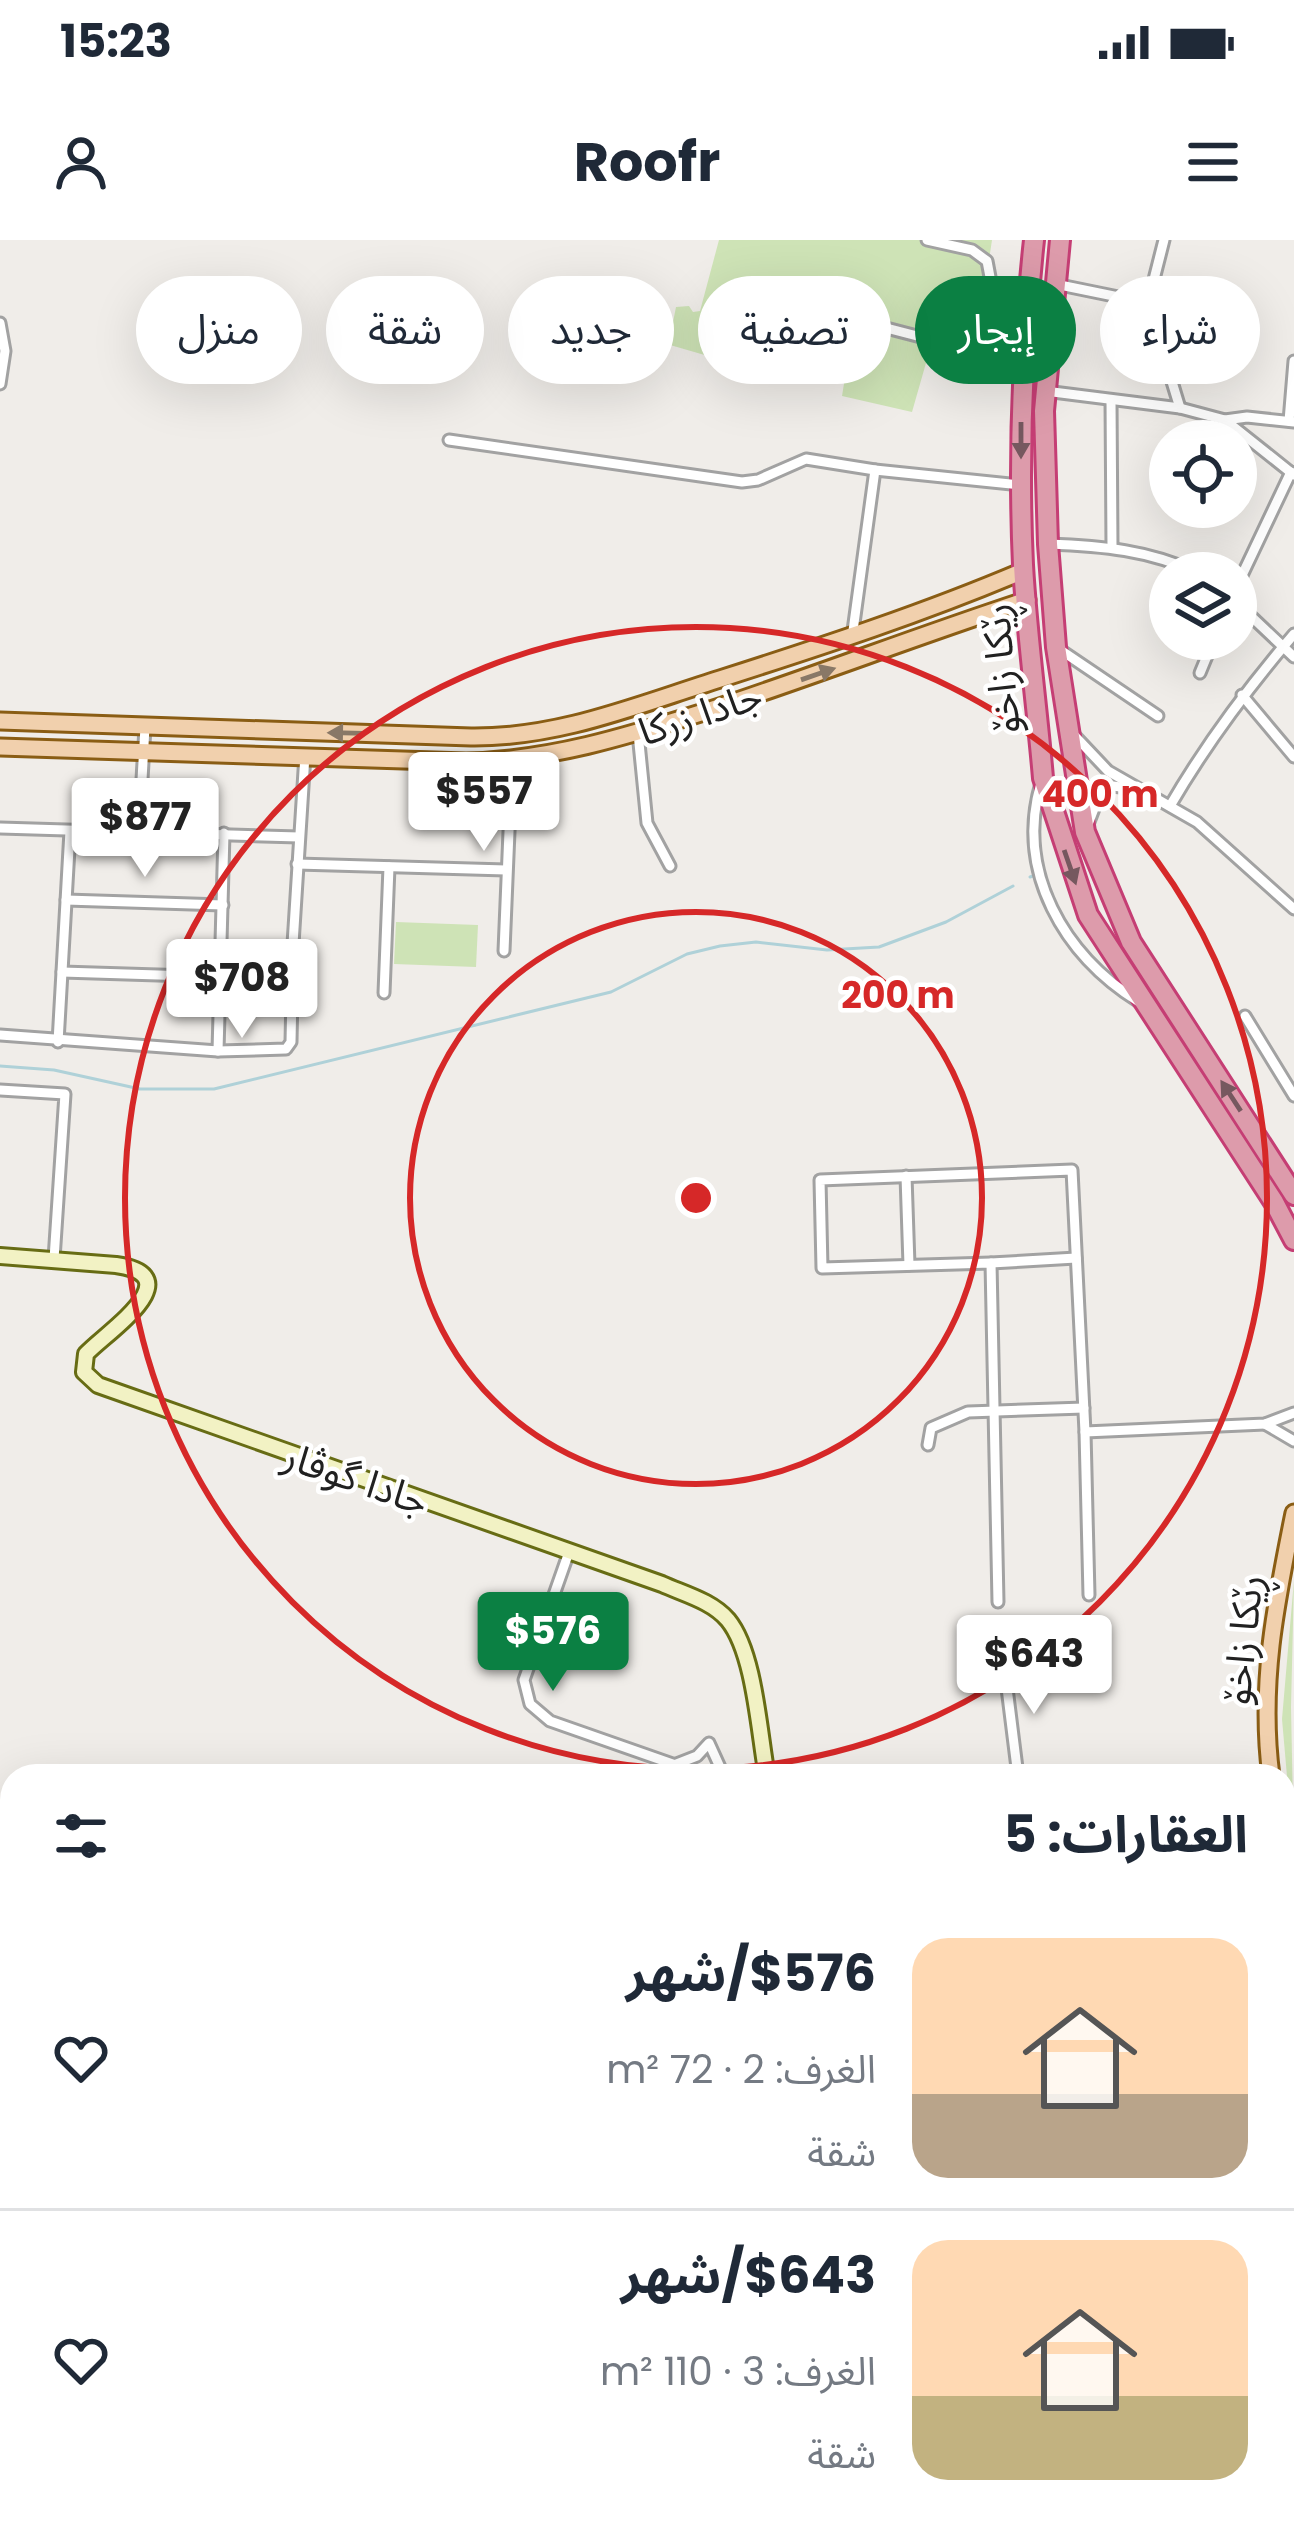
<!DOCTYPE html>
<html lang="ar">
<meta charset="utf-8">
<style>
:root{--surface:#fff;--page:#f6f6f7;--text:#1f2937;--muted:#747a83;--line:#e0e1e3;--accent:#0b8043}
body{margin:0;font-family:Poppins,"Noto Sans Arabic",sans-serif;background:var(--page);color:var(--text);direction:rtl;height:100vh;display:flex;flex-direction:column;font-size:45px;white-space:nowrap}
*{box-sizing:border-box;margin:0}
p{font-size:39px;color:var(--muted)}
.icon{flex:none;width:66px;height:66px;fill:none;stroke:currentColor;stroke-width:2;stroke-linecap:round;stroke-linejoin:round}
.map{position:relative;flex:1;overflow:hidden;direction:ltr}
.details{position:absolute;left:0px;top:1524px;width:1296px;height:771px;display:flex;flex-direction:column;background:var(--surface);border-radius:36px 36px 0 0;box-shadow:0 12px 48px #0002;direction:rtl}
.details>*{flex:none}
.banner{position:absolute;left:36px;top:36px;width:1224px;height:108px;direction:rtl;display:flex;gap:24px}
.controls{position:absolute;left:1149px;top:180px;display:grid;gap:24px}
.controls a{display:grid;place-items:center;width:108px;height:108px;border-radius:50%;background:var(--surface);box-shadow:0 12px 48px #0002;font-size:60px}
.price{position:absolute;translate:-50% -102px;padding:0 27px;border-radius:12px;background:#fff;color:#222;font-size:39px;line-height:78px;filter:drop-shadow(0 3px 6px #0008)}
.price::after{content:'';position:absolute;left:50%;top:72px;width:36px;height:27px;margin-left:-18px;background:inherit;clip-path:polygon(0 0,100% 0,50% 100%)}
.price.active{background:var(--accent);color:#fff}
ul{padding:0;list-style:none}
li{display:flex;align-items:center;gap:36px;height:300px;padding:0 48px}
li+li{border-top:3px solid var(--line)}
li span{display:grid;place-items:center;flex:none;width:336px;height:240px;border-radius:36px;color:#555}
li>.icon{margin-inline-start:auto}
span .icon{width:144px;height:144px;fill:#fffc;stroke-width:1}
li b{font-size:51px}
h2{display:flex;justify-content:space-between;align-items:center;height:144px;padding:0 48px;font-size:51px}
.tag{padding:0 42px;border-radius:54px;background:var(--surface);box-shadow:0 12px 48px #0002;font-size:42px;line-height:108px}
.tag.active{background:var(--accent);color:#fff}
.status{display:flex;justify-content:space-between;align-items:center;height:84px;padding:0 60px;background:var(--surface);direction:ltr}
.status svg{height:33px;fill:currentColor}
header{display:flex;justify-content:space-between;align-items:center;height:156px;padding:0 48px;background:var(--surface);font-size:54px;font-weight:700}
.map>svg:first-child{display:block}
.grass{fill:#cee3b6}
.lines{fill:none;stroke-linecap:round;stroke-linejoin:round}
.stream{stroke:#afd1d8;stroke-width:3}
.street-casing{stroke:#a2a2a2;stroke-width:15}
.secondary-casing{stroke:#676c14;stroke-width:20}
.primary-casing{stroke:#8a5d14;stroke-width:21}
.highway-casing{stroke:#c53e74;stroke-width:24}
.street{stroke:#fff;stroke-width:9}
.secondary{stroke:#f2f2c4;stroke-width:14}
.primary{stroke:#f1d0ad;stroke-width:15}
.highway{stroke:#dd9bab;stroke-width:18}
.oneway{fill:#76585f}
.oneway2{fill:#897867}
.ring{fill:none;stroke:#d62828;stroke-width:6}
.labels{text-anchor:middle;stroke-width:9;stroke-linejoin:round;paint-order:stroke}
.street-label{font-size:39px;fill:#212121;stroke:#fff}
.centre{fill:#d62828;stroke:#fff;stroke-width:6}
.ring-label{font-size:36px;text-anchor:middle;font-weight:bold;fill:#d62828;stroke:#fff;stroke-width:9;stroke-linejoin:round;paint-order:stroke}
</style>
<div class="status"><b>15:23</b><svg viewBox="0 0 49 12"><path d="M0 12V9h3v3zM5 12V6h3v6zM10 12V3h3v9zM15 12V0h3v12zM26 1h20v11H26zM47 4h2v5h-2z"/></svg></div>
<header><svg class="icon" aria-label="menu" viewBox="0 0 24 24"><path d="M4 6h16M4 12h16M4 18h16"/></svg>Roofr<svg class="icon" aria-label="person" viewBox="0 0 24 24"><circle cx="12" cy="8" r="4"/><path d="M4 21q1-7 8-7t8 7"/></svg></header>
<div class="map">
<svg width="1294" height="2293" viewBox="0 0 1294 2293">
<rect width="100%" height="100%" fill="#f0ede9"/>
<g class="grass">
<polygon points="719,0 992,0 976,106 934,95 912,172 842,156 848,119 767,99 755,106 756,130 653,100 655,85 672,87 676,67 689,66 693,72 700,71"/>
<polygon points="396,682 478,685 476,727 394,724"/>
<polygon points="1294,1340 1291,1467 1294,1616 1282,1479"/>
<polygon points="1113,2283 1241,2283 1242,2293 1114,2293"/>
</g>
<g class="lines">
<g class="stream">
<polyline points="1030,637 1033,636"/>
<polyline points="0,826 54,830 140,849 214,849 611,752 687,714 720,706 756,702 827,710 879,707 946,682 1013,646"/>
</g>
<g class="street-casing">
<g id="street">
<polyline points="927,0 972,10 987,21 990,37 978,110"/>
<polyline points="1164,0 1148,63 1180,168"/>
<polyline points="1055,44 1148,63"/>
<polyline points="0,83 5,111 0,144"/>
<polyline points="731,111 775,66 786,62 1021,123"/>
<polyline points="1045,151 1180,168 1225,180 1294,235"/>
<polyline points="1111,160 1112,306"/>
<polyline points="1289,181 1294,121"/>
<polyline points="449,200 742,242 758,240 806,219 875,230"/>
<polyline points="1220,201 1225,180 1247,177 1294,182"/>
<path d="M1048,304C1102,306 1149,310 1198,333"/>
<polyline points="1236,348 1291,232"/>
<polyline points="1236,362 1294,417"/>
<polyline points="852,398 875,230 1020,245"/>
<polyline points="1056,407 1158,476"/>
<polyline points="1200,433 1214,399"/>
<polyline points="1242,455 1294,517"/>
<polyline points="638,493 647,583 670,626"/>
<polyline points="1074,495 1108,531 1197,582 1294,669"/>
<path d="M1041,543C1015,632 1064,715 1139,762"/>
<path d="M1170,566C1206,504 1247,449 1294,394"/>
<polyline points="1087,587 1100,553 1113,546 1128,548"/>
<polyline points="0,588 299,597"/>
<polyline points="139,592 145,487"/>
<polyline points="297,624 506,630"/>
<polyline points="66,660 223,665"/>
<polyline points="504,711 512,520"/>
<polyline points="62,732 222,737"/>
<polyline points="384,753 389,627"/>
<polyline points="1245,776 1294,856"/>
<polyline points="0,795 218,811 224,593"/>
<polyline points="58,802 70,591"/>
<polyline points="218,811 286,809 291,802 293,704 305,515"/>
<polyline points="0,850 65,854 54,1019"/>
<polyline points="906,936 909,1025"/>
<polyline points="991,1023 1076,1018"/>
<polyline points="1265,1184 1294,1201"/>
<polyline points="1085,1192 1089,1355"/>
<polyline points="928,1205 931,1188 968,1172 1084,1168"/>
<polyline points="569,1312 524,1440 530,1464 550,1481 707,1536"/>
<polyline points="998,1362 991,1023 822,1028 820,940 1072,930 1085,1192 1265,1184 1294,1173"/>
<polyline points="1004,1424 1018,1536"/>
<polyline points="674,1525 697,1516 709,1503 724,1536"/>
<polyline points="0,1687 12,1690"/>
<polyline points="0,1701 12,1704"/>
<polyline points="826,2283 828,2293"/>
<polyline points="844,2283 847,2293"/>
</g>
</g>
<g class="secondary-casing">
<g id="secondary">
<path d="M0,1016L116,1025C194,1036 104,1094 86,1114L84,1132L98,1145L662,1344C684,1354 712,1361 728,1380C755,1413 759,1494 767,1536"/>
<polyline points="0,1652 12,1658"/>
<polyline points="0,1668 12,1673"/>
<polyline points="1284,1790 1294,1788"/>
<polyline points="1284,2040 1294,2038"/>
<polyline points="1284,2057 1294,2057"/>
<polyline points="296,2283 301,2293"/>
<polyline points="314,2283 319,2293"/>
</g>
</g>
<g class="primary-casing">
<g id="primary">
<path d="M0,481L471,497C559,498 637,465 720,439C823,406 924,373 1023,331"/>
<path d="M0,507L466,522C551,520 627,496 707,471C814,436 920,395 1027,360"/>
<path d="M1271,1536C1259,1444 1276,1362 1294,1273"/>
<polyline points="1284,1640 1294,1717"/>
</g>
</g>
<g class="highway-casing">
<g id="highway">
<path d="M1034,0C1022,111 1018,214 1023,325C1027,396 1037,467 1043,538L1088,675L1274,962L1294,1000"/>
<polyline points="1060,0 1044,171 1048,304 1056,407 1085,592 1131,702 1294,955"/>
</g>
</g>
<use href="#street" class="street"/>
<use href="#secondary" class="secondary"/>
<use href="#primary" class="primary"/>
<use href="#highway" class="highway"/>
</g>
<defs><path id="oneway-solid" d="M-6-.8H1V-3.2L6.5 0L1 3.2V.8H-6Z" transform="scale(3)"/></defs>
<g class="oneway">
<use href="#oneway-solid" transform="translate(1021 200) rotate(90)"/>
<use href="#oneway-solid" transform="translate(1070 627) rotate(71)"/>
<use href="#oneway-solid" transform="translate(1231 856) rotate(-123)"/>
</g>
<g class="oneway2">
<use href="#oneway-solid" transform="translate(818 434) rotate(-19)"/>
<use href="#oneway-solid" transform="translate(346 493) rotate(-179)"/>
</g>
<g class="ring">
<circle cx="696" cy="958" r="286"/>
<circle cx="696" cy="958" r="571"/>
</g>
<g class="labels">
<g class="street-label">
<text transform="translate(1000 429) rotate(-95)" y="14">ڕێکا زاخۆ</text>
<text transform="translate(700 473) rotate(-18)" y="14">جادا زرکا</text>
<text transform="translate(356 1238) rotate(19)" y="14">جادا گوڤار</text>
<text transform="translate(1242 1400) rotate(-84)" y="14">ڕێکا زاخۆ</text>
</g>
</g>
<circle cx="696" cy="958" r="18" class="centre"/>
<g class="ring-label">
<text x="1100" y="567">400 m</text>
<text x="898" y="768">200 m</text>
</g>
</svg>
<div class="controls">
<a><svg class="icon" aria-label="locate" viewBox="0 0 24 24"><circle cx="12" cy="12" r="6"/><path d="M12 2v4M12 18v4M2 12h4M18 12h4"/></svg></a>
<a><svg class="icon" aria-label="layers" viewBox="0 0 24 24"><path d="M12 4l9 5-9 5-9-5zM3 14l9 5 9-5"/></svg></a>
</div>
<b class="price" style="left:484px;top:614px">$557</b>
<b class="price" style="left:145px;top:640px">$877</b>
<b class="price" style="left:242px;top:801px">$708</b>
<b class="price active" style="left:553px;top:1454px">$576</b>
<b class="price" style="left:1034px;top:1477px">$643</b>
<div class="banner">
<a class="tag">شراء</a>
<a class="tag active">إيجار</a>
<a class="tag">تصفية</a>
<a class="tag">جديد</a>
<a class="tag">شقة</a>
<a class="tag">منزل</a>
</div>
<section class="details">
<h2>العقارات: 5<svg class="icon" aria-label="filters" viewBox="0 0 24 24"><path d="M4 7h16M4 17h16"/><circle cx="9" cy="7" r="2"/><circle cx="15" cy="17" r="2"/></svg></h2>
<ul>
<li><span style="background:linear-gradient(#ffd9b3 65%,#b9a48a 0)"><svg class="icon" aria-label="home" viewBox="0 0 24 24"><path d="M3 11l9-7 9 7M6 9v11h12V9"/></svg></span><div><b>$576/شهر</b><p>الغرف: 2 · 72 m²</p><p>شقة</p></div><svg class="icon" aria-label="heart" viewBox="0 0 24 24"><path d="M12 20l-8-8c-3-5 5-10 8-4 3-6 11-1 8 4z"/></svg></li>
<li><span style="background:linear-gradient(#ffd9b3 65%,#c2b280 0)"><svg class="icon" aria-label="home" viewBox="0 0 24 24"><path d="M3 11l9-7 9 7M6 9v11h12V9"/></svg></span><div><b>$643/شهر</b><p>الغرف: 3 · 110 m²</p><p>شقة</p></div><svg class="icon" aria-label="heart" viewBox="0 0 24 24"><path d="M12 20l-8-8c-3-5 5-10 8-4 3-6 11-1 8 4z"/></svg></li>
</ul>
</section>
</div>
